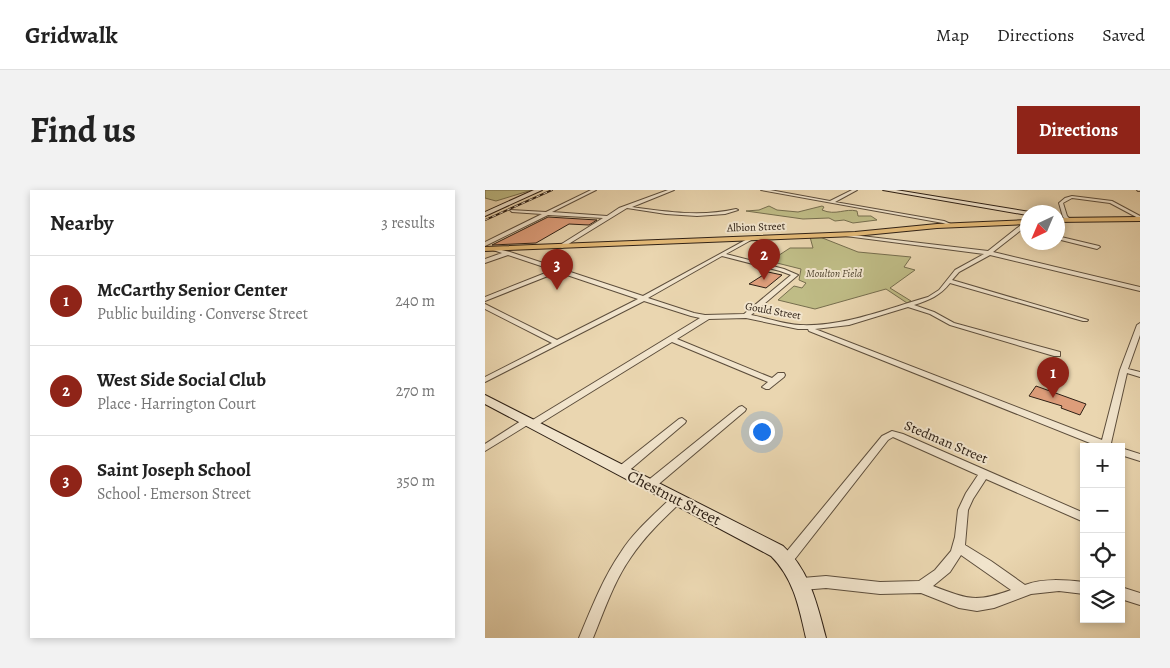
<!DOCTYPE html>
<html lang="en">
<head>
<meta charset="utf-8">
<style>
	body { margin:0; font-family:Alegreya,serif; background:#f2f2f2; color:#222 }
	.controls { position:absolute; right:15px; bottom:15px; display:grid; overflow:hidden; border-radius:0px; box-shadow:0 2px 8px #0003 }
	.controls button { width:45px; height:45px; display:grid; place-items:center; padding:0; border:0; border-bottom:1px solid #e0e0e0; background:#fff; color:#222; font:25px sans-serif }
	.compass { position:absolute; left:535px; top:15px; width:45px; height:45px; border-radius:50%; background:#fff; box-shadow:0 2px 8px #0003; rotate:224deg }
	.you { position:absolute; left:276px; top:241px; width:18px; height:18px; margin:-12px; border:4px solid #fff; border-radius:50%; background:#1a73e8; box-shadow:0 0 0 8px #1a73e833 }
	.badge { display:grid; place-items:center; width:32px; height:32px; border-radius:50%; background:#8f2418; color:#fff; font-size:16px; font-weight:700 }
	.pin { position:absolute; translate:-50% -41px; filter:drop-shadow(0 1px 2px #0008) }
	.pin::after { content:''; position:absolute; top:26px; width:18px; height:15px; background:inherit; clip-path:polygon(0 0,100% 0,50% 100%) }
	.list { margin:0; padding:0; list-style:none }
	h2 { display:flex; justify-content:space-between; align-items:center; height:65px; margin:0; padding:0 20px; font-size:21px }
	h2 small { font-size:16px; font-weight:400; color:#767676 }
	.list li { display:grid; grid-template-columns:32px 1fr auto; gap:15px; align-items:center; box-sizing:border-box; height:90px; padding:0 20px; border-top:1px solid #e0e0e0 }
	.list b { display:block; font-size:19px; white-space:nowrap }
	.list p { margin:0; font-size:16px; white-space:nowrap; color:#767676 }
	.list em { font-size:16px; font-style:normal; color:#767676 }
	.icon { flex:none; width:28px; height:28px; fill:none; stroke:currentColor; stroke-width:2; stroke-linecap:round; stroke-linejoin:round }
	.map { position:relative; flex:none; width:655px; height:448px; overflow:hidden; border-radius:0px }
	header { display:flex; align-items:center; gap:30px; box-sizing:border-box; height:70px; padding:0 25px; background:#fff; border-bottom:1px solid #e0e0e0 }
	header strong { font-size:24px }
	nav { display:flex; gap:28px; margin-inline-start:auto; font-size:18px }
	.intro { display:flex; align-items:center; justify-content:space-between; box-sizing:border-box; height:120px; padding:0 30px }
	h1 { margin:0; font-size:35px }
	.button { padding:12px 22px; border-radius:0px; background:#8f2418; color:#fff; font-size:18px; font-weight:700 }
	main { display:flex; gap:30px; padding:0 30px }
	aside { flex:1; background:#fff; border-radius:0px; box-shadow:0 2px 8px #0003 }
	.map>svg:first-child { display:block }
	.green { fill:#bfbc86; stroke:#766e4e }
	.building { fill:#dd9d7a; stroke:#2e2015 }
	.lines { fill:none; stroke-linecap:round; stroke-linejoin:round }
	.street-casing { stroke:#5d4e3c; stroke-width:2 }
	.secondary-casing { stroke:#2e2015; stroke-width:2 }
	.primary-casing { stroke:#2e2015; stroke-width:2 }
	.street { fill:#f1e4cc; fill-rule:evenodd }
	.secondary { fill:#f1e4cc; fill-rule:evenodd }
	.primary { fill:#e5bb78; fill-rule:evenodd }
	.rail-casing { stroke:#2e2015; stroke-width:2 }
	.rail { stroke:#f1e4cc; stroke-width:1; stroke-dasharray:4; stroke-linecap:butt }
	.labels { text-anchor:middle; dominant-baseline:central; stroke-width:4; stroke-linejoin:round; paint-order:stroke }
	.far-street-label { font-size:11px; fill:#2e2015; stroke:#f1e4cc }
	.far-park-label { font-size:11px; font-style:italic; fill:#524731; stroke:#f1e4cc }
	.street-label { font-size:14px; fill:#2e2015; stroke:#f1e4cc }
	.near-street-label { font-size:16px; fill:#2e2015; stroke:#f1e4cc }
</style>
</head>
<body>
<header>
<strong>Gridwalk</strong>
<nav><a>Map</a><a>Directions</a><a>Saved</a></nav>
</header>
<div class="intro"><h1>Find us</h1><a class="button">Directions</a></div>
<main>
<aside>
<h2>Nearby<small>3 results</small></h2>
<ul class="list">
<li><span class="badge">1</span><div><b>McCarthy Senior Center</b><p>Public building · Converse Street</p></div><em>240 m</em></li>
<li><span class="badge">2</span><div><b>West Side Social Club</b><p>Place · Harrington Court</p></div><em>270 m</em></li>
<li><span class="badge">3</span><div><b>Saint Joseph School</b><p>School · Emerson Street</p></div><em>350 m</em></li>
</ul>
</aside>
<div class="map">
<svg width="655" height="448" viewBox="0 0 655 448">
	<rect width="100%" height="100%" fill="#ead6b0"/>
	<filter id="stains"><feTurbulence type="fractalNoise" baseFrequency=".004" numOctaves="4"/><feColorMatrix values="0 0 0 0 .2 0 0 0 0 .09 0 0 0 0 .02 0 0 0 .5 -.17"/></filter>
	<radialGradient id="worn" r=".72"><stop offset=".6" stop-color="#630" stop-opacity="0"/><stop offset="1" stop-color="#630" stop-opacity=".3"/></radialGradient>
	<!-- green -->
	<path class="green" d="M0,0H47L11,11L0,8Z
		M284,16L292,20L313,22L337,16L339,17L337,20C351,26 360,18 372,21L373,26H386L392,30L368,33L359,30L350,31L344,28L318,29L261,21L274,20Z
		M325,47H335L373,62L426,67L419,77L430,80L405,98L426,111L422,113L401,99L330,119L293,110L309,96L317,98L321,93L314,90L316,79L292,73L289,75L282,73L305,58H328Z"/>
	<!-- building -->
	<path class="building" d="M63,27L112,30L104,35L84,34L51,53L7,55Z
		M283,82L297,85L281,98L264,94Z
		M551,196L601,214L595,225L576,218L577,216L544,206Z"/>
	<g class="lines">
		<defs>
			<path id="street" d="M106,0H111L67,22L122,26L134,18L183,0H189L147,17C181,22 217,27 251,19L253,20L240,24L212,26L181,24L142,18L77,58L74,56L75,55L118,28L63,25L0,56V52L57,24L27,22L25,20L61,22Z
				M276,0H285L345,11L367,0H372L350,12L459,31L468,35L466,36L458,33Z
				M652,0H655V1H653Z
				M587,6L627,11L655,26V29L625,13L587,8L578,13L582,26L585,29L581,30L578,27L574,13L580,8Z
				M542,34V36L540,37L508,62L655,97V101L505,65L474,82L467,90L603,130L602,131H598L465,93C455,106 444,110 429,115L449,122L469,133L575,162V166H569L465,135L445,124L423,117L364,135L330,139L617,250L635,180L652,135L655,133V145L643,179L655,182V187L642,183L626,253L631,257H615L324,141L323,139H313L261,128L224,129L192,149L287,188L293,183H299L300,185L299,187L284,199H281L277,197L283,192L187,152L51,236L48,237L44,234L0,261V254L39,229L42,228L46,231L215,128L206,126L159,111L0,192V187L67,153L0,119V114L72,150L153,109L73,82L0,111V107L68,80L23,65L0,73V69L17,63L8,60V58L25,62L158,106L266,47L268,48V49L241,64L299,79L313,85L266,125C282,128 299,134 315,135C359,137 401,119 443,107L454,100L470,80L499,64L353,45L351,44V43L503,61L536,35ZM237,66L295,81L306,85L259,124L220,125L209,123L163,108Z
				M572,46L614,56L615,57L612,59L572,49Z
				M257,216L261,219L260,221L169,298L165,299L161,298L160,295L161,292L254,217Z
				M197,228L201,231L200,233L140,284H132L131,281L132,278L194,229Z
				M407,241L418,244L599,323V332L501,289L488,309L483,320L480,355L506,371L540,395C559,388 579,390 599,392V404L574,401L546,404L509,418L492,421L474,418L436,403L395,404L341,398L317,400L313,398L311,394L313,390L317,388L341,386L395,392L434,391L450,380L466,361L470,347L473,320L481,303L493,285L408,247L403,250L306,374L302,375L298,374L296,370L298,366L397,246ZM476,365L526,400C491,413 482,409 448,396L465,382Z
				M636,258L655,264V271L636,265Z
				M192,305L196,306L197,309L196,312C178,329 160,346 146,367C129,391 119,421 108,448H94C106,419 118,388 136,362C150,340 170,324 188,306Z
				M636,397L655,403V415L636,409Z"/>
			<path id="secondary" d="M49,0H57L0,26V22Z
				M398,0H411L545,22L542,25Z
				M0,205L298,356C325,381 332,414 341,448H321C314,417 309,389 286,366L0,214Z"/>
			<path id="primary" d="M655,27V31L572,32V28Z
				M542,30V34L452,38L370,46L0,61V57L370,42L452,34Z"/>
		</defs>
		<!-- street casing -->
		<use href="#street" class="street-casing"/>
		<!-- secondary casing -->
		<use href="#secondary" class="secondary-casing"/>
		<!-- primary casing -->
		<use href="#primary" class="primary-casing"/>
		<!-- street -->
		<use href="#street" class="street"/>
		<!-- secondary -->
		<use href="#secondary" class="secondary"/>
		<!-- primary -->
		<use href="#primary" class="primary"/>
		<defs>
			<path id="rail" d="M0,30L67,0"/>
		</defs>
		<!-- rail casing -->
		<use href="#rail" class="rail-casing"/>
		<!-- rail -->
		<use href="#rail" class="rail"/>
	</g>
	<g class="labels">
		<!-- far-street labels -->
		<g class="far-street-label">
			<text transform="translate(271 37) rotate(-2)">Albion Street</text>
			<text transform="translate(288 121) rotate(10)">Gould Street</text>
		</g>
		<!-- far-park labels -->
		<g class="far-park-label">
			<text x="349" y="83">Moulton Field</text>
		</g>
		<!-- street labels -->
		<g class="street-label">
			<text transform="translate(461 252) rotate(23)">Stedman Street</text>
		</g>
		<!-- near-street labels -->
		<g class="near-street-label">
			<text transform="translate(189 308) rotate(27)">Chestnut Street</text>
		</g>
	</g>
	<rect width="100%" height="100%" filter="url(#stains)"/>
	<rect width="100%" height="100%" fill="url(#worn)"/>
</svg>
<div class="controls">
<button>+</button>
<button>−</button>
<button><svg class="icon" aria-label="locate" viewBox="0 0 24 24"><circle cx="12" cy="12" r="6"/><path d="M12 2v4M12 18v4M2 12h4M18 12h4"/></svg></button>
<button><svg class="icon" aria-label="layers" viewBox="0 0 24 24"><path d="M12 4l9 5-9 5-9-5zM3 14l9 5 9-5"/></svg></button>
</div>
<svg class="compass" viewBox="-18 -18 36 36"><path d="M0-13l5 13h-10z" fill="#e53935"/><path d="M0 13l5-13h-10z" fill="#767676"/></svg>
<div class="you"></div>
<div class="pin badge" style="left:568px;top:208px">1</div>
<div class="pin badge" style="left:279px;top:90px">2</div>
<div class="pin badge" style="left:72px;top:100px">3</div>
</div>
</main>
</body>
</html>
